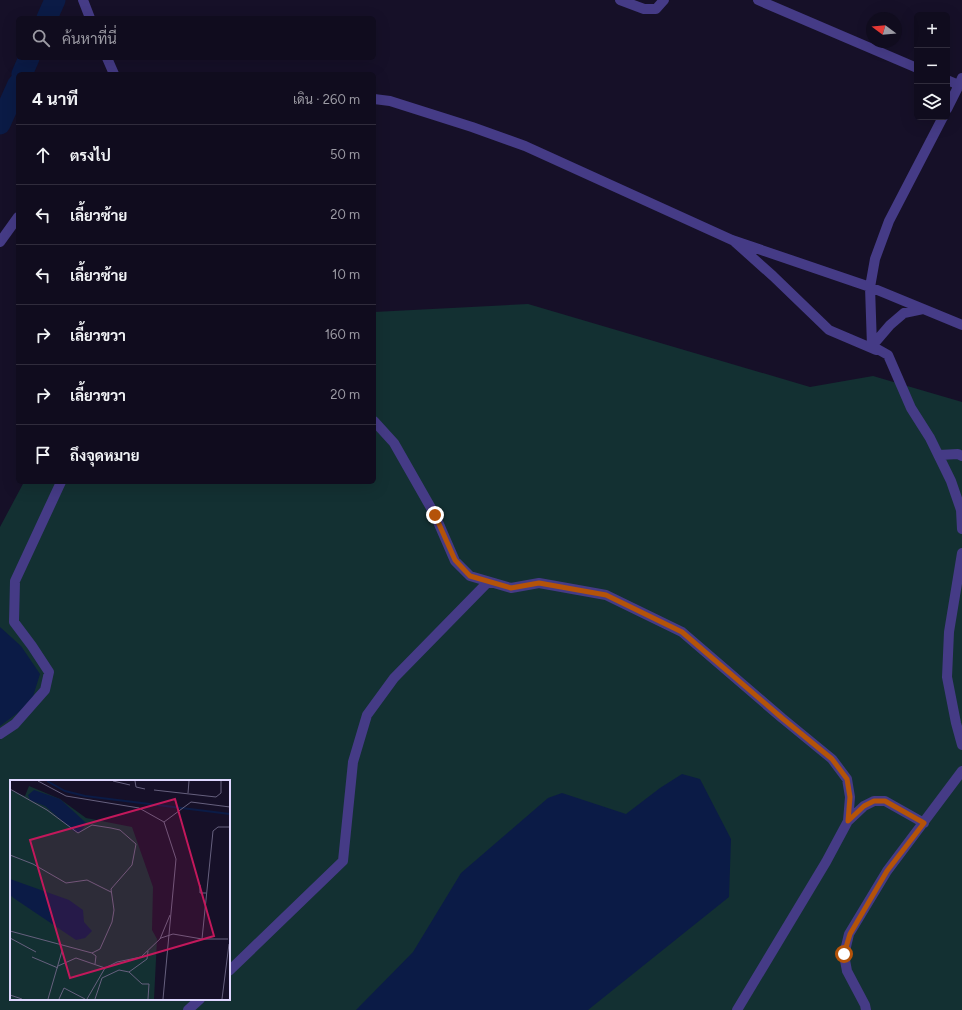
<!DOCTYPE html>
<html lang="th">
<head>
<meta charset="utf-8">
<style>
	body { margin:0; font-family:Figtree,Sarabun,sans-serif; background:#191527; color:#f1f3f6 }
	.controls { position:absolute; right:12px; top:12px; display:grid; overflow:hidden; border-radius:6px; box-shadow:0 4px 16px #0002 }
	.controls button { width:36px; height:36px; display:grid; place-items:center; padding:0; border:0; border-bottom:1px solid #302c3c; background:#100c1e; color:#f1f3f6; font:20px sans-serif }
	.compass { position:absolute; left:866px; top:12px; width:36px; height:36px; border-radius:50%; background:#100c1e; box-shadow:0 4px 16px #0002; rotate:286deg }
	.stop { position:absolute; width:12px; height:12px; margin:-9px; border:3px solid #b45309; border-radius:50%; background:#fff }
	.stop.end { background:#b45309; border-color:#fff; box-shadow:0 1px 4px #0008 }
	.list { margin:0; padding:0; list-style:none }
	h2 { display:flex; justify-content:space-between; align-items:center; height:52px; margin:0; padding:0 16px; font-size:17px }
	h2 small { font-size:13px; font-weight:400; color:#9c9ba4 }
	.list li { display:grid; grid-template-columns:26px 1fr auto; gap:12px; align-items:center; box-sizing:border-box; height:60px; padding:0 16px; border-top:1px solid #302c3c }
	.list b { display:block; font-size:15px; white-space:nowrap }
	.list em { font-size:13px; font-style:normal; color:#9c9ba4 }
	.icon { flex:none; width:22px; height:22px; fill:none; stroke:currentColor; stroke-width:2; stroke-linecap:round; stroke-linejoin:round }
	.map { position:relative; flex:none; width:962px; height:1010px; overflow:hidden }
	.search { position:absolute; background:#100c1e; box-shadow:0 4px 16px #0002; left:16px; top:16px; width:360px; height:44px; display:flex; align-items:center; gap:10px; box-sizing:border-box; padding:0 14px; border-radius:6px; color:#9c9ba4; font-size:15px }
	.panel { position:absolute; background:#100c1e; box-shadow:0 4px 16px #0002; left:16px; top:72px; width:360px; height:412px; border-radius:6px }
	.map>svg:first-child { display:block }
	.green { fill:#133032; fill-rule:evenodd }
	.water { fill:#0b1b46 }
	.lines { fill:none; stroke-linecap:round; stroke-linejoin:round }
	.canal { stroke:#0b1b46; stroke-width:21 }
	.minor { stroke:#453b86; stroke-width:10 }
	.route { stroke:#b45309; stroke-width:5 }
	.inset-river { fill:none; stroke:#0b1b46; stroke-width:2 }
	.inset-road { fill:none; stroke:#66607e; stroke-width:1 }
	.view { fill:#c2185b; fill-opacity:0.15; stroke:#c2185b; stroke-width:2 }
	.inset-edge { fill:none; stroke:#dfd7ff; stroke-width:2 }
</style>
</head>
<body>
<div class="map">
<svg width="962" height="1010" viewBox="0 0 962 1010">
	<rect width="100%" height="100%" fill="#161028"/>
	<!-- green -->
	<path class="green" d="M528,304L810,387L873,376L962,402V1010H0V527L24,482H374V312ZM11,781H229V999H11Z"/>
	<!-- water -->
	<path class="water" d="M0,627L21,646L40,674L31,703L0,726Z
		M682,774L700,779L731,839L729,897L588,1010H356L413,952L461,873L548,798L562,793L626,814L660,788Z"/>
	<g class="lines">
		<!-- canal -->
		<path class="canal" d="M47,18L55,0
			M22,74L29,58
			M0,124L18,84"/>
		<!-- minor -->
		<path class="minor" d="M83,0L90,18
			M620,0L644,9H656L664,0
			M758,0L917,68
			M107,58L114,74
			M947,80L959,85
			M374,99L390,101L472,127L525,146L732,240L870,287L962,325
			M947,109L959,85L962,78
			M943,117L889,221L875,259L870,287L872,346L888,355L911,408L930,438L951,481L961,510L962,529
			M0,242L18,217
			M735,242L773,276L829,330L876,350
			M872,346L890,325L904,313L923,309
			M374,421L394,443L435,515L455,561L470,576L511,588L539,583L606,595L682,632L782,718L832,759L847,779L850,797L848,821
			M939,455L958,454L962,456
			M962,553L949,632L947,677L956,723L962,745
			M0,734L15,724L45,690L49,672L32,646L14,622L15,581L61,482
			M229,971L343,861L353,762L367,715L394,678L488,582
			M188,1010L200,999
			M737,1010L826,862L848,821L864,806L874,801H885L924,823
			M866,1010L865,1005L847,971L844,955L849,934L887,871L962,771"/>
	</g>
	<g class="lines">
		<!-- route -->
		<path class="route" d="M435,515L455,560L470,576L511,588L539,583L606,595L682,632L782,718L832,759L847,779L850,797L848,821L864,806L874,801H885L924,823L887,871L850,934L844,954"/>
	</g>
	<!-- overview -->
	<g transform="translate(10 780)">
		<rect width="220" height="220" fill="#161028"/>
		<path d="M19,6L50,19L76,38L122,47L143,107L142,150L147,159L144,219H0V10L15,16Z" fill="#133032"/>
		<path d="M24,10L50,19L74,41L76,43L73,48L70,52H65L35,26L20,20L18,15ZM0,99L59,120L73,130L74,142L82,151L75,158L66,160L5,119L0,115Z" fill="#0b1b46"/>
		<path class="inset-river" d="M37,1L55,11L75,16L220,34"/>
		<path class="inset-road" d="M28,1L56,16L129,28L154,42M103,1L120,5M125,1L126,7L135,9M0,9L37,30L68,53L82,45L101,48L110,50L126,64L122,85L101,109L104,130L102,142L90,169L82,173M144,10L206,17L211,13V1M178,13L179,1M0,75L23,84L56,103L77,100L101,112M190,105V113H196M0,151L82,173L86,176L85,184M0,158L26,172M150,159L160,135M192,159L203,51L208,47H220M22,177L48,188M48,186L66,178L95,188M119,192L137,179L138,171M0,215L12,219M38,219L52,171M49,219L54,208L75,219M77,219L95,188L107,182L131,177L151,158L163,154L192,159H218M85,219L92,198L109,190L119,192L132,204H139L138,219M153,219L166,79L154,42L181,22L220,27M212,219L219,164"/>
		<path class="view" d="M165,19L204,156L60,198L20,60Z"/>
		<rect width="220" height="220" class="inset-edge"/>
	</g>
</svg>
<div class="controls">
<button>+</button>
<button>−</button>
<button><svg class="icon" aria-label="layers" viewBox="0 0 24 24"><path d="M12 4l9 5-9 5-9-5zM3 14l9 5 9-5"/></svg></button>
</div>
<svg class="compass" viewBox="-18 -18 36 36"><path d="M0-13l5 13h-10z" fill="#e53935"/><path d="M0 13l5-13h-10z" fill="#9c9ba4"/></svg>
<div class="stop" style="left:844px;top:954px"></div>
<div class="stop end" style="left:435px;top:515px"></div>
<div class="search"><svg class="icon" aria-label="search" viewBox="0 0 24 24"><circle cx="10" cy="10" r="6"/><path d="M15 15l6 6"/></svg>ค้นหาที่นี่</div>
<section class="panel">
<h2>4 นาที<small>เดิน · 260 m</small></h2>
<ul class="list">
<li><svg class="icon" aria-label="ahead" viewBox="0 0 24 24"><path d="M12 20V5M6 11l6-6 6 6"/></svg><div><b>ตรงไป</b></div><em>50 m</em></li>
<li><svg class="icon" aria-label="left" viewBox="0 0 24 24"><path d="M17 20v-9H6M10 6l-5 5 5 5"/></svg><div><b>เลี้ยวซ้าย</b></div><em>20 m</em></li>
<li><svg class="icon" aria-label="left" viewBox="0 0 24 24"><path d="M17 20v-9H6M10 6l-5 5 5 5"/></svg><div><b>เลี้ยวซ้าย</b></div><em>10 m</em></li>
<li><svg class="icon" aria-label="right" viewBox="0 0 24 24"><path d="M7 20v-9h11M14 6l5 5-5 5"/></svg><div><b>เลี้ยวขวา</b></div><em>160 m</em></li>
<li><svg class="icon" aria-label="right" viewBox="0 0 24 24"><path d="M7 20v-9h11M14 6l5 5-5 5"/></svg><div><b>เลี้ยวขวา</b></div><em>20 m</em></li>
<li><svg class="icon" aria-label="arrive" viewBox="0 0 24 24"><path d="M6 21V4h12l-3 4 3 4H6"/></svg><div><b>ถึงจุดหมาย</b></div></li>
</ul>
</section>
</div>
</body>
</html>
